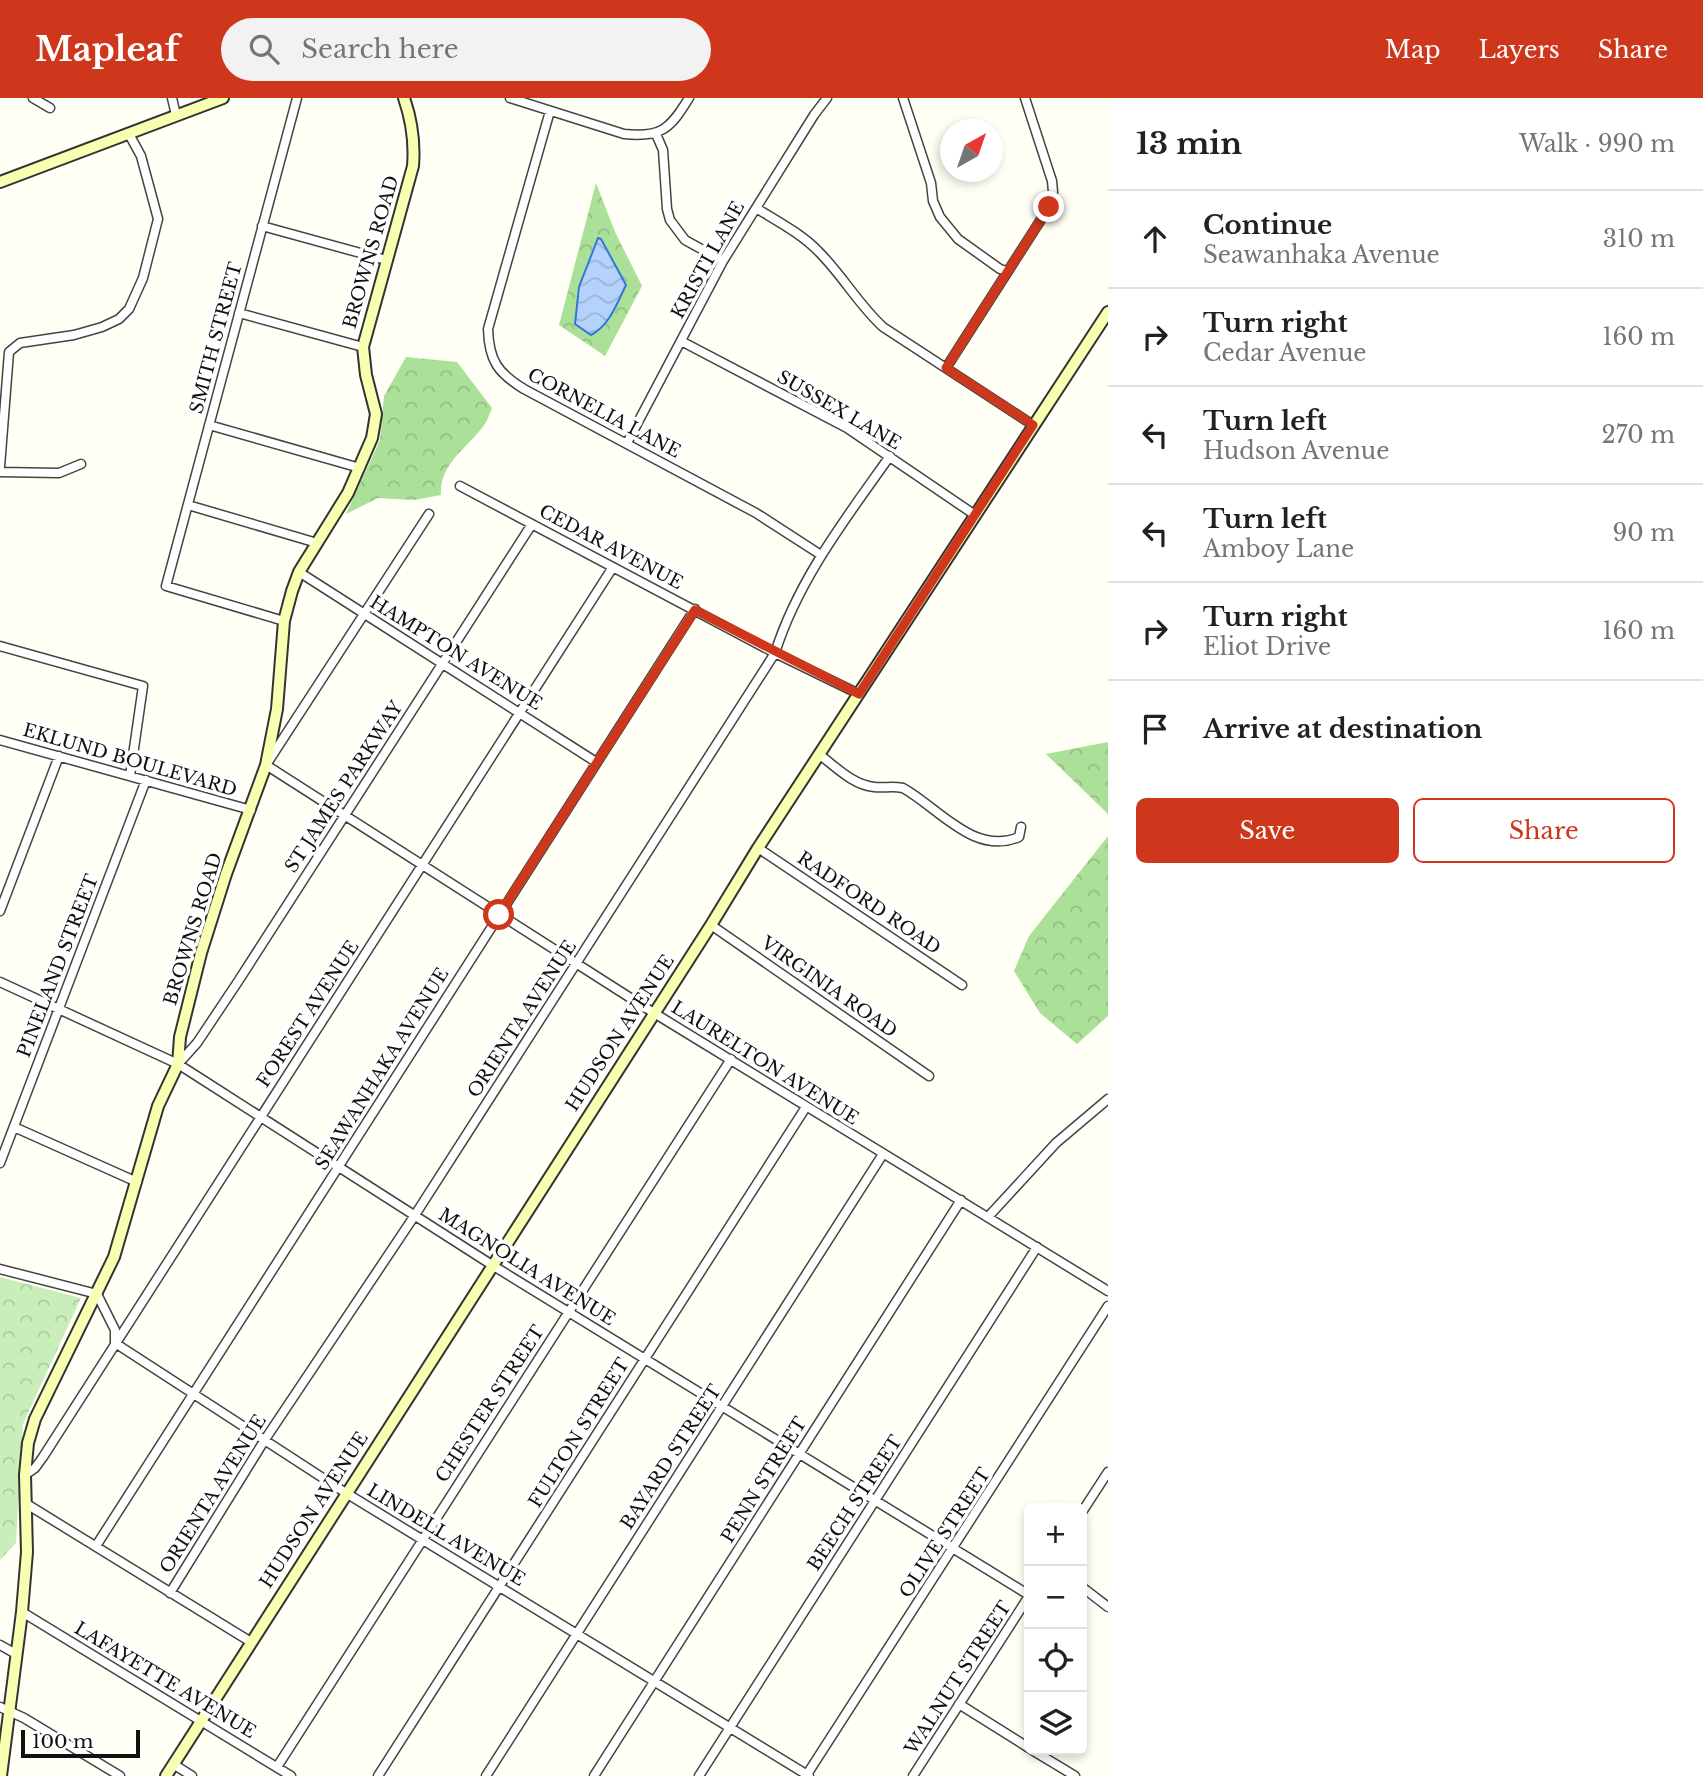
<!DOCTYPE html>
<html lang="en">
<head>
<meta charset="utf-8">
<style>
	body { margin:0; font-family:"Libre Baskerville",serif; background:#f2f2f2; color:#202124 }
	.controls { position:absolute; right:21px; bottom:21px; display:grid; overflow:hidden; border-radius:10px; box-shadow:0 4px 10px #0003 }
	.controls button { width:63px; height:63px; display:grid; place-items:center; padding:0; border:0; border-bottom:2px solid #e0e0e0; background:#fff; color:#202124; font:35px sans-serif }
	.compass { position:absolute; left:940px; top:21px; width:63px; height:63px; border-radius:50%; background:#fff; box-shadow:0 4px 10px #0003; rotate:40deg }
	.scale { position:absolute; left:21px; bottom:18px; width:119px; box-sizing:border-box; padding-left:7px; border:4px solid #111; border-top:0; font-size:19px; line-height:24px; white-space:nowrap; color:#111; -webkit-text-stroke:5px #fff; paint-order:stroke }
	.stop { position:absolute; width:21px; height:21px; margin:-16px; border:5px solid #ce371b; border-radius:50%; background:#fff }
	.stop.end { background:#ce371b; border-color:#fff; box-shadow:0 2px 7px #0008 }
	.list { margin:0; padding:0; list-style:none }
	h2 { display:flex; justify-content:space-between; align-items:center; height:91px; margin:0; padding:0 28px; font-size:30px }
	h2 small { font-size:23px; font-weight:400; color:#757577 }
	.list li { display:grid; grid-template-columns:46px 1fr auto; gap:21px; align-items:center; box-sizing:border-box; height:98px; padding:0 28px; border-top:2px solid #e0e0e0 }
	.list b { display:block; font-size:26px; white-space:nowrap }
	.list p { margin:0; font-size:23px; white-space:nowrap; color:#757577 }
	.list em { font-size:23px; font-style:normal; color:#757577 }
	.actions { display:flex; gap:14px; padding:21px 28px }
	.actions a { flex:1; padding:16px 0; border:2px solid #ce371b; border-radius:10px; text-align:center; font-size:24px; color:#ce371b }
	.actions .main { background:#ce371b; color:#fff }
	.icon { flex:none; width:38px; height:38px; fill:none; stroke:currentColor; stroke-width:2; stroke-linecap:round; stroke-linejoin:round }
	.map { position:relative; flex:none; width:1108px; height:1678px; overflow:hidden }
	header { display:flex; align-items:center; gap:42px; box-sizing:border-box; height:98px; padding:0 35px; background:#ce371b; color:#fff }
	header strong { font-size:33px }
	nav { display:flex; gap:38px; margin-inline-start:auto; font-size:24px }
	.search { width:490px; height:63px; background:#f2f2f2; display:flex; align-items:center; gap:18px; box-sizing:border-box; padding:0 24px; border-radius:38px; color:#757577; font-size:26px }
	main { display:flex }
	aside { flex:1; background:#fff }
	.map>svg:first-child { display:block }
	.forest { fill:url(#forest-crowns); fill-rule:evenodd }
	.park { fill:url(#park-crowns) }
	.water { fill:url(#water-waves); stroke:#3576d9; stroke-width:2 }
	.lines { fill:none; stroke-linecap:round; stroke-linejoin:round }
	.street-casing { stroke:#444; stroke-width:11 }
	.secondary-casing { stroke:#333; stroke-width:14 }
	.street { stroke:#fff; stroke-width:8 }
	.secondary { stroke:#f8ffb0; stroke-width:10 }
	.route { stroke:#ce371b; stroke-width:9 }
	.labels { text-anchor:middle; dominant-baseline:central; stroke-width:7; stroke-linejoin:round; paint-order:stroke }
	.street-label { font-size:18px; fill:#111; stroke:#fff }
</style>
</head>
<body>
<header>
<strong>Mapleaf</strong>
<div class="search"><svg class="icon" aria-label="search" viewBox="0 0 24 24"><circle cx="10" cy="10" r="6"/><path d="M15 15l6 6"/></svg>Search here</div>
<nav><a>Map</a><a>Layers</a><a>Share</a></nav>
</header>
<main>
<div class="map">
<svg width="1108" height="1678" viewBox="0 0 1108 1678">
	<defs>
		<pattern id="forest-crowns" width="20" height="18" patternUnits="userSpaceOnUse" patternTransform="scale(1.75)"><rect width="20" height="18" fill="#aae097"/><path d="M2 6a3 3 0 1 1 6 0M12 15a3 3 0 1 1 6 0" fill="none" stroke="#91bf81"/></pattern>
		<pattern id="park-crowns" width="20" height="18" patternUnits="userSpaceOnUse" patternTransform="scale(1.75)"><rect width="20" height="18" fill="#caeeba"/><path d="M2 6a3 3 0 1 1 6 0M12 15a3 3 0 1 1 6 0" fill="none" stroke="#accb9f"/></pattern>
		<pattern id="water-waves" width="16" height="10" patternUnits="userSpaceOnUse" patternTransform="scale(1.75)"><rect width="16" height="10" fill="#b4d2fb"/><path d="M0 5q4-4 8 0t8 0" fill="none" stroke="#9ab3d6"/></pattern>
	</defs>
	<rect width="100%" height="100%" fill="#fffff5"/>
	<!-- forest -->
	<path class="forest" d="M596,85L615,134L642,188L605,258L559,227ZM598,140L601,141L626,187L579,189Z
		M406,259L457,264L492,310C490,315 488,321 485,326C469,349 439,365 441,397L414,402L378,400L346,416L380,342L384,298Z
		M1108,644V716L1046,656Z
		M1108,738V918L1077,946L1040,915L1014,873L1029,838Z"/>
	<!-- park -->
	<path class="park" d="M0,1179L81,1200L23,1326L16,1445L0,1462Z"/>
	<!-- water -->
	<path class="water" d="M598,140L601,141L626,187C617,205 610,227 591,237L575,226L579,189Z"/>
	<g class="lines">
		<defs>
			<path id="street" d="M33,0L50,10
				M172,0L176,17
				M510,0L624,36C661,40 670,31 689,0
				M903,0L931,85L933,103L940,119L958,141L1000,171L1007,173
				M550,13L488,231C489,263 498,275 524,291L756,415L821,457
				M656,36L663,52L667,111L670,122L685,142L723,163
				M756,110C777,123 802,136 819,154C843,178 858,206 883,229L1033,327
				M262,128L386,162
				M239,215L363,249
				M681,243L847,330L975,417
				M946,270L1049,109L1053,94L1052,83L1025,0
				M209,327L360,370
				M627,345L723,163L814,17L827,0
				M0,369L9,254L20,245L74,237L102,229L119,221L129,211L143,180L158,121L141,58L129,36
				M0,374L59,375L81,366
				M460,388L775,555L859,596
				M188,407L317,445
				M429,416L266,667L654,915L1108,1193
				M299,474L596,664
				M284,523L166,488L297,0
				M0,548L143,588L130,678
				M0,642L251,712
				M820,657C836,669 853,687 874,689C884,690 893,688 903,690C939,710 974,758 1019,739L1021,729
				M758,750L962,887
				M0,813L59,658
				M711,827L929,978
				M0,884L178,966L492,1167L1029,1497
				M178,966L197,945L239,882L532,426
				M14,1029L137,1084
				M0,1065L146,682
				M988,1119L1056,1045L1108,1001
				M0,1171L97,1196L115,1232V1245L346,1395L809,1678
				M25,1377L35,1370L43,1359L613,469
				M25,1405L251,1544
				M1082,1414L1108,1374
				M96,1448L695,511
				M1082,1489L1108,1509
				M170,1495L264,1343L415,1117L775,555C798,482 846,420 890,358
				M22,1514L291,1678
				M0,1547L16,1556
				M959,1606L1029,1650
				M0,1609L24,1620L120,1678
				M1032,1652L1075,1678
				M173,1666L192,1678
				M277,1669L731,961
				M378,1678L806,1009
				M486,1678L883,1056
				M594,1678L961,1102
				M699,1678L1037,1149
				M806,1678L1108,1208
				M913,1678L1029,1498"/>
			<path id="secondary" d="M0,84L223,0
				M1,1678L22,1514L27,1454L25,1377L28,1345L35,1321L114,1159L158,1008L178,966L180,939L201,855L226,776L266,667L277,611L284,523L292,493L299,474L348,395L372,340L376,316L366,277L363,249L413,68C415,43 412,23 404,0
				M166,1678L711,827L758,750L1108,214"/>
		</defs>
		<!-- street casing -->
		<use href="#street" class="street-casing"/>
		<!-- secondary casing -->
		<use href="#secondary" class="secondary-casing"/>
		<!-- street -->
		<use href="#street" class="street"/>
		<!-- secondary -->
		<use href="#secondary" class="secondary"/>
	</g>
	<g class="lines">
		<!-- route -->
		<path class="route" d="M499,817L695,512L859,596L1033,327L946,270L1049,109"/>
	</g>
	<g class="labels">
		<!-- street labels -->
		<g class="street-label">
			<text transform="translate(371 154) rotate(-74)">BROWNS ROAD</text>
			<text transform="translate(708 162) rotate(-61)">KRISTI LANE</text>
			<text transform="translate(216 240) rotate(-75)">SMITH STREET</text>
			<text transform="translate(839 312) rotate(30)">SUSSEX LANE</text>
			<text transform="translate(604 315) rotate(28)">CORNELIA LANE</text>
			<text transform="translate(611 449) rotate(28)">CEDAR AVENUE</text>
			<text transform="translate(456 555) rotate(32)">HAMPTON AVENUE</text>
			<text transform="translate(130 662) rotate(16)">EKLUND BOULEVARD</text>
			<text transform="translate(344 689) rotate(-57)">ST JAMES PARKWAY</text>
			<text transform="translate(869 805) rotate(34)">RADFORD ROAD</text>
			<text transform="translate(193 831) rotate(-73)">BROWNS ROAD</text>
			<text transform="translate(58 868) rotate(-69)">PINELAND STREET</text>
			<text transform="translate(829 889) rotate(35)">VIRGINIA ROAD</text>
			<text transform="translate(308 916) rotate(-57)">FOREST AVENUE</text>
			<text transform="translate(522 921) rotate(-57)">ORIENTA AVENUE</text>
			<text transform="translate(620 935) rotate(-57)">HUDSON AVENUE</text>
			<text transform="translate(765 965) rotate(32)">LAURELTON AVENUE</text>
			<text transform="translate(382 971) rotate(-58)">SEAWANHAKA AVENUE</text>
			<text transform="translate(527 1169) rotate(32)">MAGNOLIA AVENUE</text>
			<text transform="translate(490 1306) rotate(-57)">CHESTER STREET</text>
			<text transform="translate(579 1335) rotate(-58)">FULTON STREET</text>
			<text transform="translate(671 1359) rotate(-57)">BAYARD STREET</text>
			<text transform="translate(764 1382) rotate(-58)">PENN STREET</text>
			<text transform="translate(213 1396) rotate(-58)">ORIENTA AVENUE</text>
			<text transform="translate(855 1405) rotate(-57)">BEECH STREET</text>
			<text transform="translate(314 1412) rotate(-57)">HUDSON AVENUE</text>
			<text transform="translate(945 1435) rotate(-57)">OLIVE STREET</text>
			<text transform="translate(446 1437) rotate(31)">LINDELL AVENUE</text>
			<text transform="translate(958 1580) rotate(-57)">WALNUT STREET</text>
			<text transform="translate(165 1582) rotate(31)">LAFAYETTE AVENUE</text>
		</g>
	</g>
</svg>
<div class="controls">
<button>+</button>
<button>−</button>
<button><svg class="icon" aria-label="locate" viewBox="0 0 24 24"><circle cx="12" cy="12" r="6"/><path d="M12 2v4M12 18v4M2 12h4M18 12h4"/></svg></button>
<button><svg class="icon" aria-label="layers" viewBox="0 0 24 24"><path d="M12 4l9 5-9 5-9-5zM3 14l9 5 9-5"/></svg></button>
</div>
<svg class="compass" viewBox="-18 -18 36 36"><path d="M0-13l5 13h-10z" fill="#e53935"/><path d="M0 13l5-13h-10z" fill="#757577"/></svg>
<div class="scale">100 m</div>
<div class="stop" style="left:499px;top:817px"></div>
<div class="stop end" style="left:1049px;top:109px"></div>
</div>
<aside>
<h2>13 min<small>Walk · 990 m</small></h2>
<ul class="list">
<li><svg class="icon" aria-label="ahead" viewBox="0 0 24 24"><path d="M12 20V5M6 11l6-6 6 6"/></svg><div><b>Continue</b><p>Seawanhaka Avenue</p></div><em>310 m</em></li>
<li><svg class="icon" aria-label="right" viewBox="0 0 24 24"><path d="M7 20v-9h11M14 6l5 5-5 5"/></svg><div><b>Turn right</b><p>Cedar Avenue</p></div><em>160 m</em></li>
<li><svg class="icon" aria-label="left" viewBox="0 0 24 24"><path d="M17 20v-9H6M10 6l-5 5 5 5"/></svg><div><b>Turn left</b><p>Hudson Avenue</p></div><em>270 m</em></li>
<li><svg class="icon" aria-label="left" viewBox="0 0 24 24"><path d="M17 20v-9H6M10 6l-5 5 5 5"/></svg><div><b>Turn left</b><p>Amboy Lane</p></div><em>90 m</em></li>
<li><svg class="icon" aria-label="right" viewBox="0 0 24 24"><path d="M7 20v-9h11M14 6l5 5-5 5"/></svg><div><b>Turn right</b><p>Eliot Drive</p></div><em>160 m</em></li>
<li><svg class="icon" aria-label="arrive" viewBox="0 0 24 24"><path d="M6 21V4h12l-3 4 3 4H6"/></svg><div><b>Arrive at destination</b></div></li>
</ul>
<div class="actions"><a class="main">Save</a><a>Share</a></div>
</aside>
</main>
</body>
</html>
